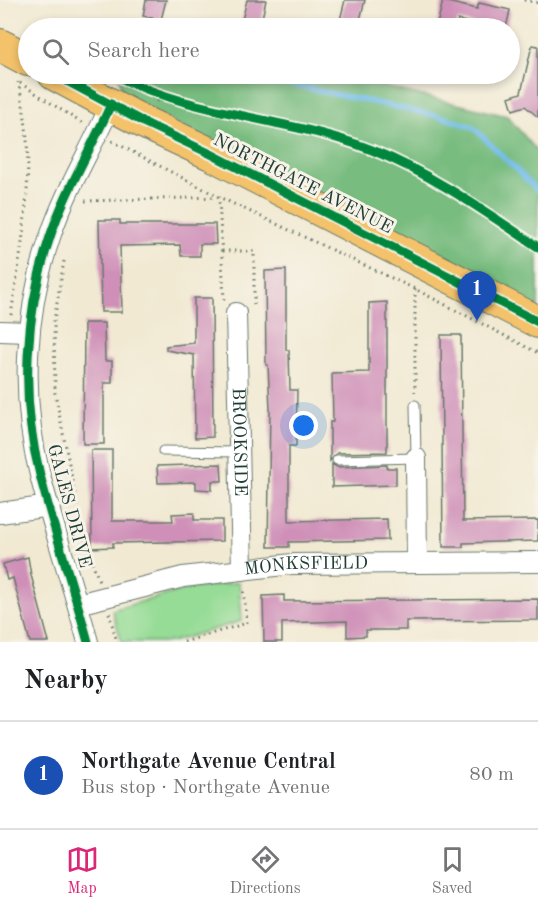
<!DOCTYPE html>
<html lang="en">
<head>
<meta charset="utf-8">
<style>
	body { margin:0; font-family:"Old Standard TT",serif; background:#f2f2f2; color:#202124 }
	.you { position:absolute; left:304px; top:426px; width:21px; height:21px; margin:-15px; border:4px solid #fff; border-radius:50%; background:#1a73e8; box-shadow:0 0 0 9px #1a73e833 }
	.badge { display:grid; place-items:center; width:39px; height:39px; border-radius:50%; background:#db2777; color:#fff; font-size:20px; font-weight:700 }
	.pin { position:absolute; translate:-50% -50px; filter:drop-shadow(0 2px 3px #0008) }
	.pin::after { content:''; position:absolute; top:32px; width:21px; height:18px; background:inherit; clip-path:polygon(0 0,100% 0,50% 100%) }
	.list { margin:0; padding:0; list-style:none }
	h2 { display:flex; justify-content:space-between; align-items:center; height:78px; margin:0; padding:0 24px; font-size:26px }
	h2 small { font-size:20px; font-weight:400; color:#757577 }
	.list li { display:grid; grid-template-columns:39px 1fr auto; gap:18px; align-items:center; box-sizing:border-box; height:108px; padding:0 24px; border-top:2px solid #e0e0e0 }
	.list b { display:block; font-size:22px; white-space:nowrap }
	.list p { margin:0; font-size:20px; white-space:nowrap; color:#757577 }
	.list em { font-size:20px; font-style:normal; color:#757577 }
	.icon { flex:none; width:33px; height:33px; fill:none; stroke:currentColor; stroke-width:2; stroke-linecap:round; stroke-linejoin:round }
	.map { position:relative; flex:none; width:538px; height:642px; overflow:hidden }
	.search { position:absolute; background:#fff; box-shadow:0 3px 9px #0003; left:18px; right:18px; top:18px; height:66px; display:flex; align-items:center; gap:15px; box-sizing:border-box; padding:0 21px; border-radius:33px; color:#757577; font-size:22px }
	.sheet { height:186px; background:#fff }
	nav { display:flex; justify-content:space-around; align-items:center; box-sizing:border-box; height:84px; border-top:2px solid #e0e0e0; background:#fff; font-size:16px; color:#757577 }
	nav a { display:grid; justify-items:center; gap:3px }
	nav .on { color:#db2777 }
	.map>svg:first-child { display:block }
	.green { fill:#96dc96; stroke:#5a8c65; stroke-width:1.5 }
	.forest { fill:#78bc7f; stroke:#4c7c5a; stroke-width:1.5 }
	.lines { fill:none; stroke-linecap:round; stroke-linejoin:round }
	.stream { stroke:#74beed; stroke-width:5 }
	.building { fill:#cf8fb8 }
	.service-casing { stroke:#68796b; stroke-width:11 }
	.minor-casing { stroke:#68796b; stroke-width:22 }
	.primary-casing { stroke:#68796b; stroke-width:34 }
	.path { stroke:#68796b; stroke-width:3; stroke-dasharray:1.5 4.5; stroke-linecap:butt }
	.service { stroke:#fff; stroke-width:9 }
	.minor { stroke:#fff; stroke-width:20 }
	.primary { stroke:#f3c26a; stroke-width:32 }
	.cycleway-casing { stroke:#f7f3e8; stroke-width:13 }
	.cycleway { stroke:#00873e; stroke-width:9 }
	.labels { text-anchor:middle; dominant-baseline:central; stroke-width:6; stroke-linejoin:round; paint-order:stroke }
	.street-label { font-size:18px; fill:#1f3d34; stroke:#f7f3e8 }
</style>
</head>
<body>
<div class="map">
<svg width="538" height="642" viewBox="0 0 538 642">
	<rect width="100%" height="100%" fill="#f7f3e8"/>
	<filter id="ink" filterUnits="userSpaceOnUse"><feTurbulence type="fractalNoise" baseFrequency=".0167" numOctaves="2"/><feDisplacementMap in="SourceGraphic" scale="12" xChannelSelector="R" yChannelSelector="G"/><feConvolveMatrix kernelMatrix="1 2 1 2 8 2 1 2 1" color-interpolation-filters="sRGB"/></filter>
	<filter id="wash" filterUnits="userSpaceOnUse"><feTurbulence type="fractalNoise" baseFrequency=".008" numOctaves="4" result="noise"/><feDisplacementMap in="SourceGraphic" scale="24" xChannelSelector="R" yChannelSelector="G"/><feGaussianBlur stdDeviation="1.35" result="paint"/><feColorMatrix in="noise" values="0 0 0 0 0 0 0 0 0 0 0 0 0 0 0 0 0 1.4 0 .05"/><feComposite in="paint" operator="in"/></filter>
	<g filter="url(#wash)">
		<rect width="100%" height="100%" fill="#f1e9d2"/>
		<!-- green -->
		<path class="green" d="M239,582L242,621L171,642H122L112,610L183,590Z"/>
		<!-- forest -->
		<path class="forest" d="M119,74H332L507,116L538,152V311L122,96Z"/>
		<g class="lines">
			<!-- stream -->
			<path class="stream" d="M242,74L442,117L473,127L538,191"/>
		</g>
		<g id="blocks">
			<!-- building -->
			<path class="building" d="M146,0H166L161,20L143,16Z
				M247,0H266L260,28H240Z
				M345,0H365L358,28H338Z
				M443,1L477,9L479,3L510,10L506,28H491L458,20L456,28H436Z
				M532,45L538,46V117L525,106L513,110L509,97L521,93Z
				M99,220H120V224H215L216,244H200V256H181L180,245L120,246L122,312H101Z
				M286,270V350H289L290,390H297L296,446H289V521L387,519L388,540L289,542V547H268L270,409L268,365H266L265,271Z
				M194,298H212L213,437L195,438L194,355L166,350V346L194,343Z
				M387,302V452L337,453L330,461V422H333L332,373L369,372V303Z
				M84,323H104L105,361H112V383H104V444H83Z
				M441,335H461L463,521L538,520V541L463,543V547H443Z
				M91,450H112V521H173L172,514L194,513V520H222V541L113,543V547L92,548Z
				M221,464L222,481H212V490L196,489V482L158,483L157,466Z
				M332,464L337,467L387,465V468H396V485L332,487Z
				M28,557L31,575L49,642H30L13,578L7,580L3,564Z
				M284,595V601L538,599V620L406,621V630H366V636L347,637V621L282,623V642H264L263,596Z"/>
		</g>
	</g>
	<g filter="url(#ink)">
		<use href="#blocks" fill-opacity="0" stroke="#68796b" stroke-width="1.5"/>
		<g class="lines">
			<defs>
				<path id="service" d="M163,451L241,452
					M337,460L416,458L415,405"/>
				<g id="minor">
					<path id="s1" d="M236,313L242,570"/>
					<path d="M0,331L28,332"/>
					<path d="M416,458L417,563"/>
					<path d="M0,513L50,506"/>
					<path id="s2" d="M78,604L183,577L292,564L538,562"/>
					<path d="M88,642C73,586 54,531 40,475C20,397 25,312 50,237C65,191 92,148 111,104"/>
				</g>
				<path id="primary" d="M0,45L28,60
					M54,74L145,123L211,154L538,322"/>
			</defs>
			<!-- service casing -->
			<use href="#service" class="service-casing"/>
			<!-- minor casing -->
			<use href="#minor" class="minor-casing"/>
			<!-- primary casing -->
			<use href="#primary" class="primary-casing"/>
			<!-- path -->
			<path class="path" d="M524,0L538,3
				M20,83L83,124
				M157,102L161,94
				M112,141L219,197L224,300
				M85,201L219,197L415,289L538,353
				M222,251H254V306
				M64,261L54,321L55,393L84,539L99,581
				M415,289V392
				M11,315C23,238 38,159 18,82
				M109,613L117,642
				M184,642L247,623L243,587"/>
			<!-- service -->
			<use href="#service" class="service"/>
			<!-- minor -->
			<use href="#minor" class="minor"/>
			<!-- primary -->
			<use href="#primary" class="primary"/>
			<defs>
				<path id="cycleway" d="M54,74L145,123L211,154L538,322
					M113,74C192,116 288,117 372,150C432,174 484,211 538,247
					M88,642C73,586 54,531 40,475C20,397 25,312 50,237C65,191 92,148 111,104"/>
			</defs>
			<!-- cycleway casing -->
			<use href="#cycleway" class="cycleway-casing"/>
			<!-- cycleway -->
			<use href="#cycleway" class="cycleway"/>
		</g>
	</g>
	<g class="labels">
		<!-- street labels -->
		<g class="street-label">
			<text transform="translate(303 184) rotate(27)">NORTHGATE AVENUE</text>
			<text stroke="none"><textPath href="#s1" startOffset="129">BROOKSIDE</textPath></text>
			<text transform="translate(69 506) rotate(75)">GALES DRIVE</text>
			<text stroke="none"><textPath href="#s2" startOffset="232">MONKSFIELD</textPath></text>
		</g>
	</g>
</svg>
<div class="you"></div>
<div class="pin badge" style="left:477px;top:321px;background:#1a4fb4">1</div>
<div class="search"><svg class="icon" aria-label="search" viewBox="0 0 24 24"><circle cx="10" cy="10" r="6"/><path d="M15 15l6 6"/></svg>Search here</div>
</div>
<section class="sheet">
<h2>Nearby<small></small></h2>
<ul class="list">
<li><span class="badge" style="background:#1a4fb4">1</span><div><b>Northgate Avenue Central</b><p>Bus stop · Northgate Avenue</p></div><em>80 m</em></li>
</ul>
</section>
<nav>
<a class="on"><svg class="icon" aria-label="map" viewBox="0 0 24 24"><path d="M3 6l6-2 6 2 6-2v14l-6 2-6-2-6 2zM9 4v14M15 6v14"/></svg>Map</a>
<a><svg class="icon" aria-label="directions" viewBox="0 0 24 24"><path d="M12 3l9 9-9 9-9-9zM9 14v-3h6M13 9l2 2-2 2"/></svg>Directions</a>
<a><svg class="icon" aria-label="saved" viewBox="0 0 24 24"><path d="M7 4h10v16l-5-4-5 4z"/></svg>Saved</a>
</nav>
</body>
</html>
